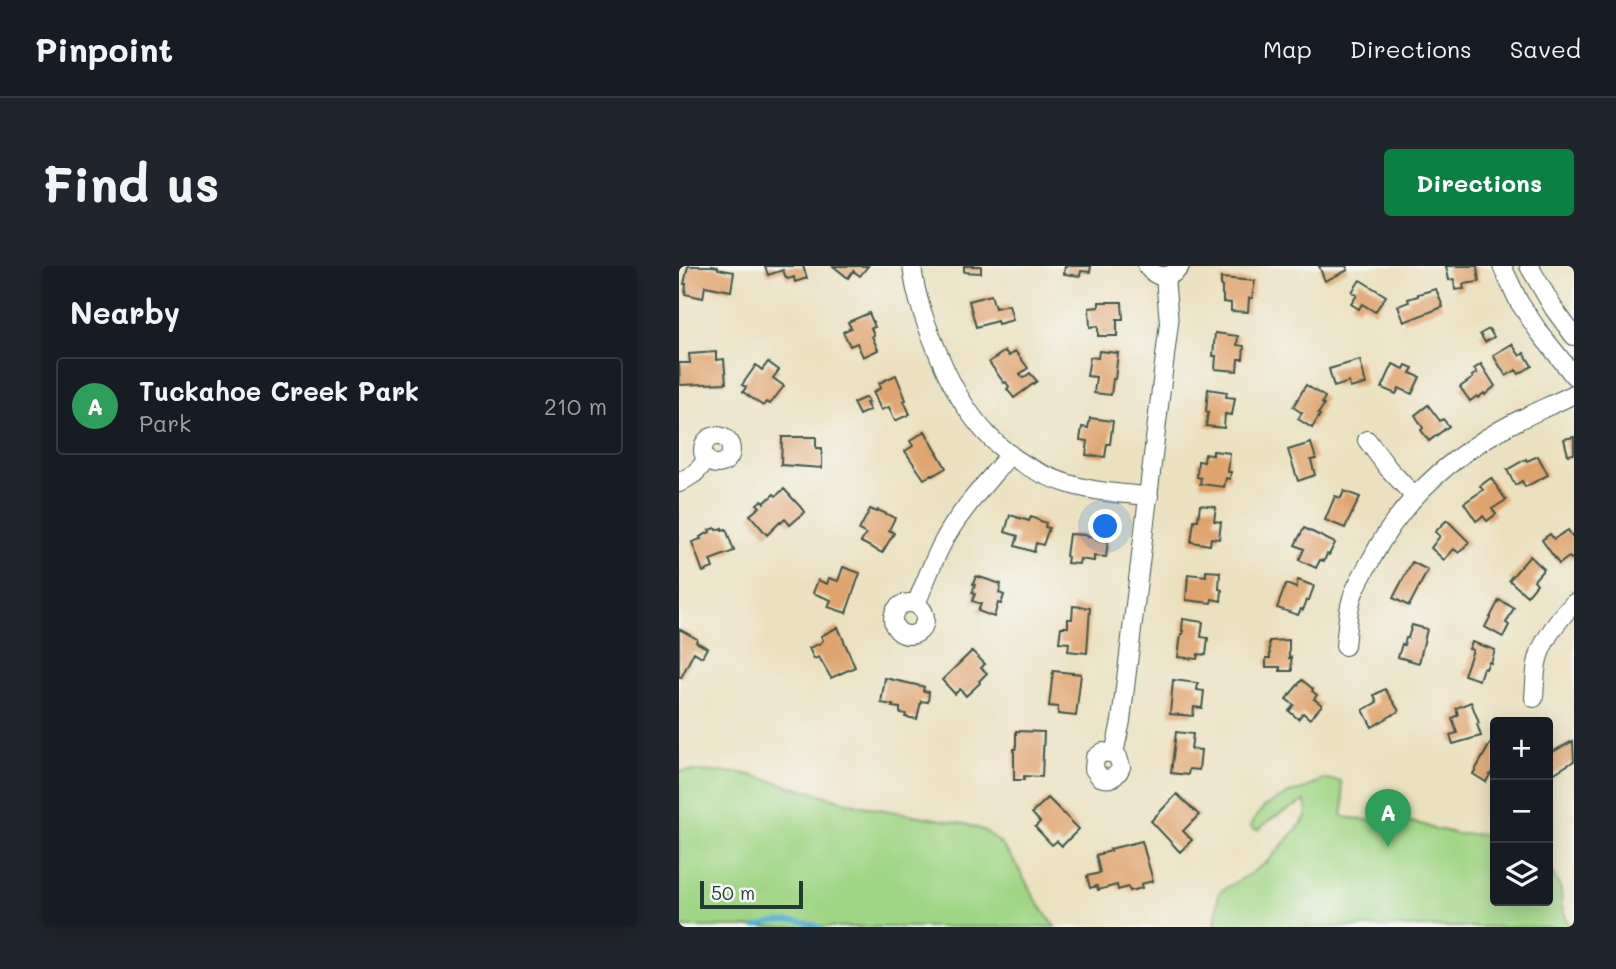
<!DOCTYPE html>
<html lang="en">
<head>
<meta charset="utf-8">
<style>
	body { margin:0; font-family:Mali,sans-serif; background:#20242c; color:#f1f3f6 }
	.controls { position:absolute; right:21px; bottom:21px; display:grid; overflow:hidden; border-radius:7px; box-shadow:0 4px 18px #0003 }
	.controls button { width:63px; height:63px; display:grid; place-items:center; padding:0; border:0; border-bottom:2px solid #363941; background:#171b24; color:#f1f3f6; font:35px sans-serif }
	.scale { position:absolute; left:21px; bottom:18px; width:103px; box-sizing:border-box; padding-left:7px; border:4px solid #1f3d34; border-top:0; font-size:19px; line-height:24px; white-space:nowrap; color:#1f3d34; -webkit-text-stroke:5px #f6f6f2; paint-order:stroke }
	.you { position:absolute; left:427px; top:261px; width:24px; height:24px; margin:-18px; border:5px solid #fff; border-radius:50%; background:#1a73e8; box-shadow:0 0 0 10px #1a73e833 }
	.badge { display:grid; place-items:center; width:46px; height:46px; border-radius:50%; background:#0b8043; color:#fff; font-size:23px; font-weight:700 }
	.pin { position:absolute; translate:-50% -58px; filter:drop-shadow(0 2px 4px #0008) }
	.pin::after { content:''; position:absolute; top:37px; width:24px; height:21px; background:inherit; clip-path:polygon(0 0,100% 0,50% 100%) }
	.list { margin:0; padding:0; list-style:none }
	h2 { display:flex; justify-content:space-between; align-items:center; height:91px; margin:0; padding:0 28px; font-size:30px }
	h2 small { font-size:23px; font-weight:400; color:#9ea1a6 }
	.list li { display:grid; grid-template-columns:46px 1fr auto; gap:21px; align-items:center; box-sizing:border-box; height:98px; margin:0 14px 14px; padding:0 14px; border:2px solid #363941; border-radius:7px }
	.list b { display:block; font-size:26px; white-space:nowrap }
	.list p { margin:0; font-size:23px; white-space:nowrap; color:#9ea1a6 }
	.list em { font-size:23px; font-style:normal; color:#9ea1a6 }
	.icon { flex:none; width:38px; height:38px; fill:none; stroke:currentColor; stroke-width:2; stroke-linecap:round; stroke-linejoin:round }
	.map { position:relative; flex:none; width:895px; height:661px; overflow:hidden; border-radius:7px }
	header { display:flex; align-items:center; gap:42px; box-sizing:border-box; height:98px; padding:0 35px; background:#171b24; border-bottom:2px solid #363941 }
	header strong { font-size:33px }
	nav { display:flex; gap:38px; margin-inline-start:auto; font-size:24px }
	.intro { display:flex; align-items:center; justify-content:space-between; box-sizing:border-box; height:168px; padding:0 42px }
	h1 { margin:0; font-size:49px }
	.button { padding:18px 32px; border-radius:7px; background:#0b8043; color:#fff; font-size:24px; font-weight:700 }
	main { display:flex; gap:42px; padding:0 42px }
	aside { flex:1; background:#171b24; border-radius:7px; box-shadow:0 4px 18px #0003 }
	.map>svg:first-child { display:block }
	.green { fill:#a0d585; stroke:#60895c; stroke-width:2 }
	.lines { fill:none; stroke-linecap:round; stroke-linejoin:round }
	.stream { stroke:#52add0; stroke-width:4.5 }
	.building { fill:#dfa36d }
	.minor-casing { stroke:#3e5649; stroke-width:20 }
	.minor { stroke:#fff; stroke-width:18 }
</style>
</head>
<body>
<header>
<strong>Pinpoint</strong>
<nav><a>Map</a><a>Directions</a><a>Saved</a></nav>
</header>
<div class="intro"><h1>Find us</h1><a class="button">Directions</a></div>
<main>
<aside>
<h2>Nearby<small></small></h2>
<ul class="list">
<li><span class="badge" style="background:#2e9e5b">A</span><div><b>Tuckahoe Creek Park</b><p>Park</p></div><em>210 m</em></li>
</ul>
</aside>
<div class="map">
<svg width="895" height="661" viewBox="0 0 895 661">
	<rect width="100%" height="100%" fill="#f6f6f2"/>
	<filter id="ink" filterUnits="userSpaceOnUse"><feTurbulence type="fractalNoise" baseFrequency=".0143" numOctaves="2"/><feDisplacementMap in="SourceGraphic" scale="14" xChannelSelector="R" yChannelSelector="G"/><feConvolveMatrix kernelMatrix="1 2 1 2 8 2 1 2 1" color-interpolation-filters="sRGB"/></filter>
	<filter id="wash" filterUnits="userSpaceOnUse"><feTurbulence type="fractalNoise" baseFrequency=".00686" numOctaves="4" result="noise"/><feDisplacementMap in="SourceGraphic" scale="28" xChannelSelector="R" yChannelSelector="G"/><feGaussianBlur stdDeviation="1.57" result="paint"/><feColorMatrix in="noise" values="0 0 0 0 0 0 0 0 0 0 0 0 0 0 0 0 0 1.4 0 .05"/><feComposite in="paint" operator="in"/></filter>
	<g filter="url(#wash)">
		<rect width="100%" height="100%" fill="#ebe1c0"/>
		<!-- green -->
		<path class="green" d="M0,505L64,507L183,540L286,558L306,565L322,578L335,595L357,634L376,661H0Z
			M644,513L662,515L665,538L663,549L665,551L711,557L731,556L746,559L756,564H764L777,568L816,569V635H869V598L882,624L883,642L891,661H536L540,626L571,608L590,594L624,556L628,548L626,535L595,551L579,564L574,563L572,560L576,552L585,541L610,527L624,524Z"/>
		<g class="lines">
			<!-- stream -->
			<path class="stream" d="M77,661C99,653 121,653 142,661"/>
		</g>
		<g id="blocks">
			<!-- building -->
			<path class="building" d="M9,0H33L39,1V3L55,6L52,25L26,20L24,32L6,28L7,18H5Z
				M86,0H124L128,12L116,16L115,11L109,13L107,12L104,4L89,9Z
				M154,0H189L181,10L174,5L169,12Z
				M285,0H302V7L285,6Z
				M386,0H412L411,6L402,5L401,10L385,8Z
				M640,0H667L669,4L646,15Z
				M767,0H798L800,16L784,18L785,23L776,24L775,13L770,14Z
				M542,12L576,15L573,32H570L569,46L552,45V37L544,36V29L543,28V20H542Z
				M681,14L707,30L696,46L683,38L680,43L672,38L678,29L673,26Z
				M757,23L764,41L725,56L719,40L730,36L729,33L739,30V28Z
				M312,29L316,42L330,39L334,54L319,58L318,55L297,61L290,35Z
				M420,36H443L444,53H438V70H419V60L411,61L410,42L420,41Z
				M190,47L196,61L192,62L195,69L193,70L199,84L184,91L178,77L171,80L164,66L172,62L169,56Z
				M810,63L815,71L806,76L801,68Z
				M536,67L559,70L558,79L565,80L564,93H559L558,105L536,103L537,90H534Z
				M833,78L841,90L845,87L853,100L840,108L837,104L827,110L814,89Z
				M326,85L330,90L336,85L349,102L341,108L344,112L351,107L358,115L335,132L328,123L330,121L327,116L325,117L310,96Z
				M420,85L439,87L436,113H434L432,129L415,127L417,111L408,110L411,91L419,92Z
				M37,86V94L45,93L47,117L1,119L0,97H11L10,88Z
				M681,94L687,118L671,122L670,116L655,121L650,103Z
				M89,96L100,104L94,112L105,120L91,138L87,136L84,140L64,126L67,121L63,119L77,99L83,104Z
				M714,98L725,103L727,99L734,102L731,107L741,111L733,128L720,122L717,128L703,122Z
				M802,98L816,120L806,129L805,127L799,132L798,130L791,135L781,121L794,112L793,110L798,107L795,103Z
				M217,109L227,134L225,135L231,148L216,155L210,141L202,144L194,126L202,122L200,117Z
				M627,119L646,131L643,137L645,139L639,148L641,149L633,162L619,153L623,147L614,141Z
				M529,123L548,126L547,131L556,132L553,149L546,148L545,162L527,160L529,146L527,145Z
				M187,131L190,136L187,137L191,144L180,149L174,137Z
				M749,139L761,155L764,153L770,160L750,175L742,164L744,162L736,149Z
				M411,152L434,155L431,178H428L426,191L407,189L409,175L401,174L403,161L409,162Z
				M246,165L267,202L253,210L252,209L245,213L226,185L234,180L231,175Z
				M103,171H137V182H143V202L102,199Z
				M895,171V188L889,189L885,173Z
				M632,177L637,193L632,194L636,209L619,215L609,184Z
				M534,185L551,187L549,206H552L551,213L547,212L545,221L521,218L522,212L518,211L519,195L525,196L526,188L534,189Z
				M859,190L869,209L846,221L843,215L836,219L828,204L847,193L848,195Z
				M812,212L827,234L813,243L817,248L808,255L804,250L797,255L785,237L804,224L801,220Z
				M105,223L126,246L111,259L106,253L102,257L101,256L88,269L71,249L81,241L78,238L83,234L85,237L95,228L97,230Z
				M665,225L681,231L666,262L646,254L656,230L662,232Z
				M521,239L537,241L535,255L542,256L540,273L532,272L531,279L512,276L515,254H519Z
				M191,243L198,246L199,244L216,252L210,264L215,267L203,287L182,276L187,268L180,264Z
				M331,249L350,255L352,251L367,257L366,261L370,262L364,279L357,277L355,286L336,280L339,270L326,266Z
				M768,254L790,276L780,287L775,283L765,294L752,282L761,270L756,266Z
				M36,262L37,264L43,262V264L47,263L55,285L31,294L34,302L24,306L13,276L22,273L21,271L31,266L30,264Z
				M625,262L656,277L650,289L648,288L645,295L641,294L637,302L620,294L625,283L616,279Z
				M889,264L893,270L895,268V291L892,293L890,291L880,298L863,274L871,268L875,273Z
				M390,268L408,269V270L417,271V274L429,275L427,291L415,290V295L401,293L400,298L388,297L389,291L387,290Z
				M851,290L865,303L855,314L858,318L848,330L830,314Z
				M733,296L749,304L730,340L714,332Z
				M164,301L181,307L167,347L149,341L152,334L134,327L139,314L148,318L150,312L159,315Z
				M527,305L541,306L540,323L543,324L542,335L533,333L532,337L507,334L509,308L527,310Z
				M297,310L322,318L320,327L325,329L322,338L319,337L315,351L299,345L302,338L293,335L296,328L293,327L296,319L294,318Z
				M619,314L635,320L630,334H628L624,344L622,343L619,349L598,342L607,318L617,322Z
				M820,334L835,342L827,357L830,359L824,371L806,361Z
				M394,340L411,342L408,387L389,385L390,377L380,376L382,361H389V353H393Z
				M504,353L524,356L522,371L529,372L527,389L519,388L518,393L499,391L502,368H504L505,365H503Z
				M733,359L748,363L740,397L719,391L723,378L725,379L727,372H729Z
				M159,361L176,401L152,412L140,391L135,393L130,382L142,377L144,374L142,370Z
				M0,363L18,373L17,376L28,382L23,391L15,386L2,412L0,411Z
				M610,374V392L612,391L613,405H601V401H587V392H591L590,375Z
				M793,376L816,384L812,397L810,396L807,403L804,402L800,414L785,409L794,384L790,383Z
				M293,385L306,398L302,402L308,407L300,415L301,417L287,430L281,423L276,428L263,414Z
				M374,405L402,408L397,450L379,448V441L370,440Z
				M206,412L242,420L245,421L244,425L250,426L249,436L242,435L238,453L226,451L227,448L221,447V442L213,441L214,439L202,437Z
				M494,414L519,417L518,424L525,425L523,442L515,441L514,450L491,448Z
				M623,414L634,423L633,425L638,429L635,433L643,439L631,453L624,447L619,453L610,445L615,439L607,433Z
				M706,423L720,445L693,461L684,444L698,436L695,429Z
				M792,436L800,457L798,458L802,470L774,478L771,469L778,467L773,452L779,449L777,442Z
				M337,465L365,466L363,511L345,510V514H335V483H337Z
				M497,466L514,468L512,483L522,484L520,504L510,503L509,509L492,507Z
				M894,475L895,495L869,511V488Z
				M811,478L816,481V507L813,505L807,516L794,508Z
				M498,528L520,549L504,565L513,574L501,586L472,555Z
				M369,532L400,563L383,580L378,575L373,579L356,561L361,556L353,547Z
				M463,575L474,615L462,618L463,622L451,625L449,621L439,624L438,619L419,624L418,620L411,622L408,610L421,607L417,589L432,585L431,583Z"/>
		</g>
	</g>
	<g filter="url(#ink)">
		<use href="#blocks" fill-opacity="0" stroke="#3e5649" stroke-width="2"/>
		<g class="lines">
			<defs>
				<path id="minor" d="M233,0C237,35 248,60 261,92C287,154 324,198 390,218C416,226 444,228 470,230
					M468,0C477,13 492,14 501,0
					M823,0L840,36L860,66L895,110
					M850,0L875,43L895,70
					M24 184a14 14 0 1 1 28 0a14 14 0 1 1-28 0Z
					M688,174L709,202L735,230
					M0,217L16,207L28,194
					M214 353a16 16 0 1 1 32 0a16 16 0 1 1-32 0Z
					M237,338C247,315 255,291 268,269C285,240 310,214 331,188
					M666,380C668,364 668,347 673,332C677,319 685,306 692,294C721,237 768,194 823,163C846,150 871,140 895,128
					M855,432C856,419 856,405 859,393C864,373 881,352 895,337
					M435,488L424,486L416,492L415,503L421,511C431,515 438,511 442,501L439,491L435,488L442,455L490,57L486,11"/>
			</defs>
			<!-- minor casing -->
			<use href="#minor" class="minor-casing"/>
			<!-- minor -->
			<use href="#minor" class="minor"/>
		</g>
	</g>
</svg>
<div class="controls">
<button>+</button>
<button>−</button>
<button><svg class="icon" aria-label="layers" viewBox="0 0 24 24"><path d="M12 4l9 5-9 5-9-5zM3 14l9 5 9-5"/></svg></button>
</div>
<div class="scale">50 m</div>
<div class="you"></div>
<div class="pin badge" style="left:709px;top:581px;background:#2e9e5b">A</div>
</div>
</main>
</body>
</html>
